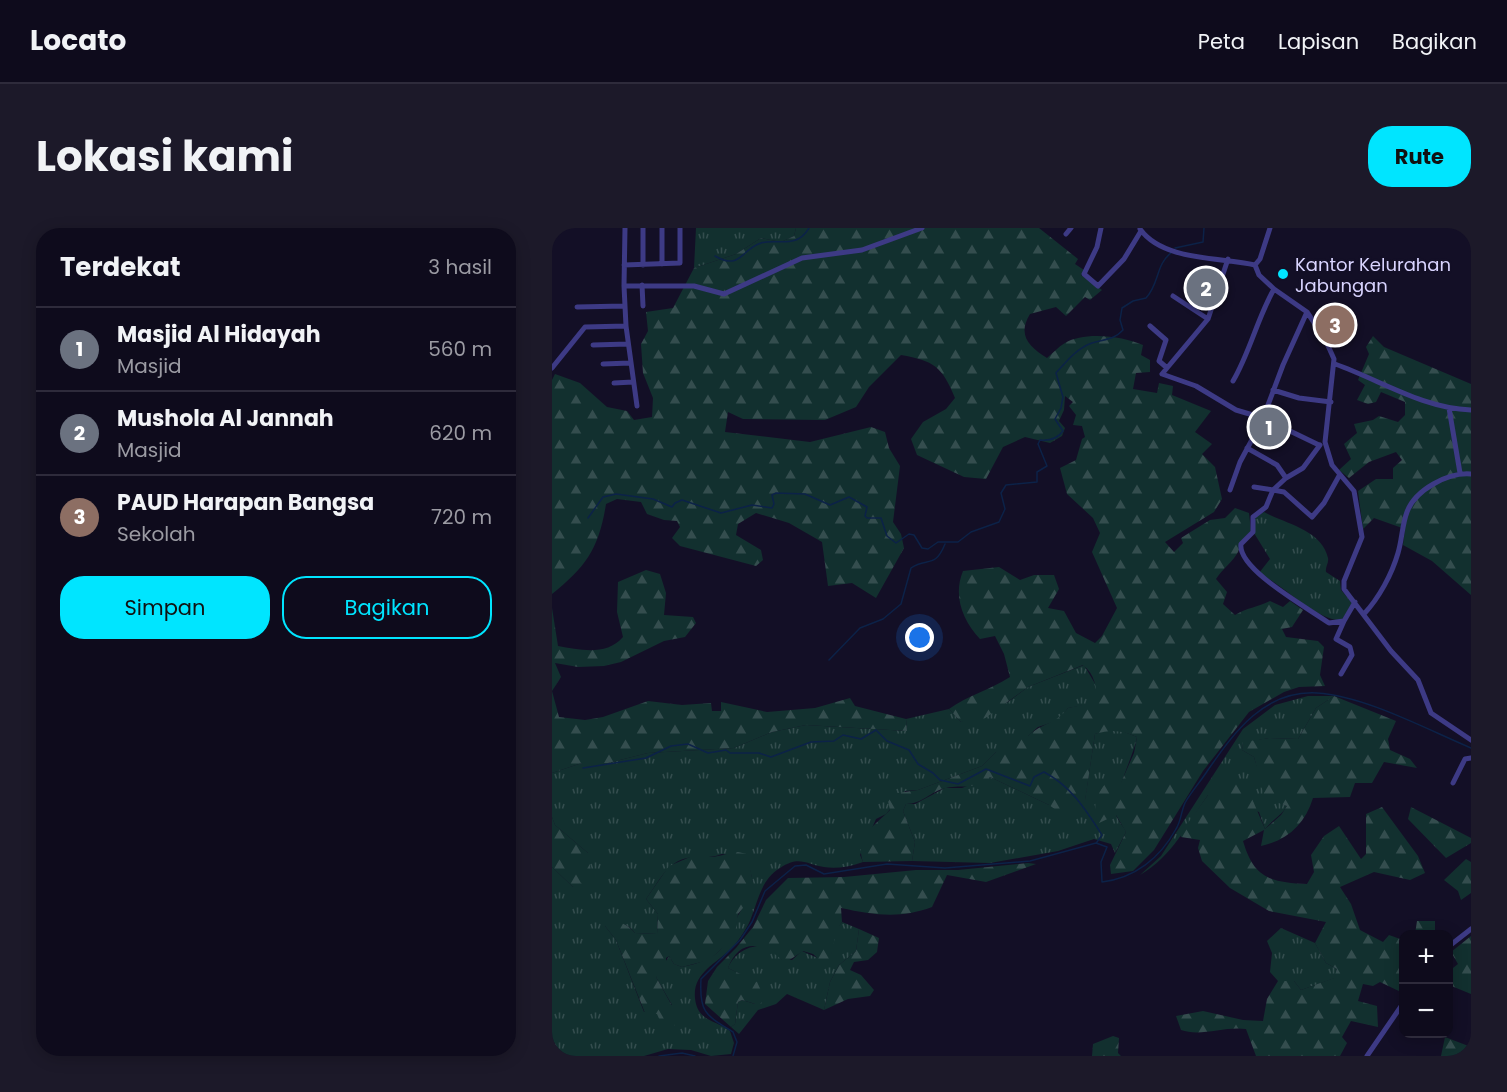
<!DOCTYPE html>
<html lang="id">
<head>
<meta charset="utf-8">
<style>
	body { margin:0; font-family:Poppins,sans-serif; background:#1c1929; color:#f1f3f6 }
	.controls { position:absolute; right:18px; bottom:18px; display:grid; overflow:hidden; border-radius:12px; box-shadow:0 3px 15px #0003 }
	.controls button { width:54px; height:54px; display:grid; place-items:center; padding:0; border:0; border-bottom:2px solid #2e2b3b; background:#0e0b1c; color:#f1f3f6; font:30px sans-serif }
	.you { position:absolute; left:368px; top:410px; width:21px; height:21px; margin:-15px; border:4px solid #fff; border-radius:50%; background:#1a73e8; box-shadow:0 0 0 9px #1a73e833 }
	.badge { display:grid; place-items:center; width:39px; height:39px; border-radius:50%; background:#00e5ff; color:#fff; font-size:20px; font-weight:700 }
	.pin { position:absolute; translate:-50% -50%; border:3px solid #fff; box-shadow:0 2px 6px #0006 }
	.list { margin:0; padding:0; list-style:none }
	h2 { display:flex; justify-content:space-between; align-items:center; height:78px; margin:0; padding:0 24px; font-size:26px }
	h2 small { font-size:20px; font-weight:400; color:#9b9ba3 }
	.list li { display:grid; grid-template-columns:39px 1fr auto; gap:18px; align-items:center; box-sizing:border-box; height:84px; padding:0 24px; border-top:2px solid #2e2b3b }
	.list b { display:block; font-size:22px; white-space:nowrap }
	.list p { margin:0; font-size:20px; white-space:nowrap; color:#9b9ba3 }
	.list em { font-size:20px; font-style:normal; color:#9b9ba3 }
	.actions { display:flex; gap:12px; padding:18px 24px }
	.actions a { flex:1; padding:14px 0; border:2px solid #00e5ff; border-radius:24px; text-align:center; font-size:21px; color:#00e5ff }
	.actions .main { background:#00e5ff; color:#111 }
	.map { position:relative; flex:none; width:919px; height:828px; overflow:hidden; border-radius:24px }
	header { display:flex; align-items:center; gap:36px; box-sizing:border-box; height:84px; padding:0 30px; background:#0e0b1c; border-bottom:2px solid #2e2b3b }
	header strong { font-size:28px }
	nav { display:flex; gap:33px; margin-inline-start:auto; font-size:21px }
	.intro { display:flex; align-items:center; justify-content:space-between; box-sizing:border-box; height:144px; padding:0 36px }
	h1 { margin:0; font-size:42px }
	.button { padding:15px 27px; border-radius:24px; background:#00e5ff; color:#111; font-size:21px; font-weight:700 }
	main { display:flex; gap:36px; padding:0 36px }
	aside { flex:1; background:#0e0b1c; border-radius:24px; box-shadow:0 3px 15px #0003 }
	.map>svg:first-child { display:block }
	.grass { fill:url(#grass-tufts); fill-rule:evenodd }
	.forest { fill:url(#forest-firs) }
	.lines { fill:none; stroke-linecap:round; stroke-linejoin:round }
	.stream { stroke:#0c2248; stroke-width:1.5 }
	.minor { stroke:#3d3a85; stroke-width:5 }
	.poi-dot { fill:#00e5ff; stroke:#130f26; stroke-width:2 }
	.labels { text-anchor:middle; dominant-baseline:central; stroke-width:4.5; stroke-linejoin:round; paint-order:stroke }
	.poi-label { font-size:18px; fill:#d9d4ff; stroke:#130f26; text-anchor:start }
</style>
</head>
<body>
<header>
<strong>Locato</strong>
<nav><a>Peta</a><a>Lapisan</a><a>Bagikan</a></nav>
</header>
<div class="intro"><h1>Lokasi kami</h1><a class="button">Rute</a></div>
<main>
<aside>
<h2>Terdekat<small>3 hasil</small></h2>
<ul class="list">
<li><span class="badge" style="background:#6b7280">1</span><div><b>Masjid Al Hidayah</b><p>Masjid</p></div><em>560 m</em></li>
<li><span class="badge" style="background:#6b7280">2</span><div><b>Mushola Al Jannah</b><p>Masjid</p></div><em>620 m</em></li>
<li><span class="badge" style="background:#8d6e63">3</span><div><b>PAUD Harapan Bangsa</b><p>Sekolah</p></div><em>720 m</em></li>
</ul>
<div class="actions"><a class="main">Simpan</a><a>Bagikan</a></div>
</aside>
<div class="map">
<svg width="919" height="828" viewBox="0 0 919 828">
	<defs>
		<pattern id="grass-tufts" width="24" height="20" patternUnits="userSpaceOnUse" patternTransform="scale(1.5)"><rect width="24" height="20" fill="#12302f"/><path d="M3 7l-1-3M5 7V3M7 7l1-3M15 17l-1-3M17 17v-4M19 17l1-3" fill="none" stroke="#344d4e"/></pattern>
		<pattern id="forest-firs" width="22" height="20" patternUnits="userSpaceOnUse" patternTransform="scale(1.5)"><rect width="22" height="20" fill="#12302f"/><path d="M5 1l3.5 6h-7zM16 11l3.5 6h-7z" fill="#344d4e"/></pattern>
	</defs>
	<rect width="100%" height="100%" fill="#130f26"/>
	<!-- grass -->
	<path class="grass" d="M144,0H244L242,8L229,14L209,10L184,26L142,40Z
		M712,284C734,296 770,302 776,330C777,335 773,339 774,344L788,353L789,362L800,375L790,392C766,394 731,357 707,345L718,331L702,305V290Z
		M532,437L545,459V475L516,480L507,492L486,499L476,508L444,524L430,538L366,562L353,563L334,586L324,591L308,627L311,634L308,635C297,639 283,641 272,639C254,636 247,627 228,640C208,652 206,675 197,695C193,703 185,715 179,721C162,737 137,747 144,776C149,794 166,793 178,803L182,815L179,826L159,828L139,822L116,821L92,828H0V639L21,659L36,625L3,597L0,589V545L30,535H56L96,525L182,520L220,504L254,497L355,503L354,491L397,481L409,494L456,474L476,459ZM170,626L194,630C205,662 202,659 187,686C184,690 185,695 183,699C171,726 158,733 130,739L122,736L117,728L104,749L120,777L92,784L64,712L53,698C66,695 74,693 83,705L105,706L106,686L94,671C107,654 116,630 142,629C152,629 161,630 170,626Z
		M756,468H782L764,480L746,511L717,510L691,515L690,522L702,529C707,546 715,572 735,578C729,588 720,592 713,601L707,584L656,567C635,596 621,628 588,647L609,628L691,501L723,477Z
		M555,502L570,503L585,509C581,530 560,569 564,587C566,593 572,599 574,604L563,625L559,616L542,611L506,623L438,635L360,633L363,614L351,583L354,576H363L393,560H410L438,549L497,577L533,572L543,506Z
		M290,694L307,701L304,723L287,737L278,754L272,782L235,766L224,776L206,782L187,806L179,799L183,796L186,774L190,772L203,776L188,746L176,740C185,718 217,708 230,732H240L250,723L268,731L279,726L283,703Z
		M729,700L763,715L774,735L785,741L783,750L749,762L742,753H726L718,744L720,725L715,713Z"/>
	<!-- forest -->
	<path class="forest" d="M244,0H487L526,31L523,36L532,42L529,47L550,62L538,72L533,69L514,88L504,79L478,86C465,107 477,119 495,130C501,125 506,119 513,115C532,103 571,108 591,117L589,127L598,132V144L584,145L581,161L605,165L607,155L621,158L620,167L659,183L643,204L660,216L650,226L663,239L670,271L662,284L613,314L622,324L631,315L629,310L658,292L673,290L683,280L697,285L699,303C690,311 690,314 686,324C681,334 670,341 664,351L675,364L671,376L683,387C694,380 706,379 718,373L731,379L738,373L751,382L740,399L730,401L734,409L766,413L772,419L768,447L773,458L747,459L732,464L697,484L651,543L602,622L581,643L559,646L558,637L574,604L564,587L547,595C540,579 543,567 555,554L568,557L582,525L585,509C570,502 559,501 543,506L533,573L514,589L497,577L438,549C423,563 411,556 394,560C379,563 370,576 354,576L351,583L363,614L360,633L311,634C302,608 324,597 338,582L336,573L339,566L366,562L430,538L444,524L448,507L476,508C491,494 503,497 516,480L545,474C545,461 543,446 531,437L476,459L432,491L409,494L397,481C416,467 438,462 458,449L452,426L443,408L428,411C410,392 401,367 411,343L447,339L468,352L482,347H502L507,361L496,380L512,383L524,405L543,415L550,408L565,380L540,324L548,305L541,290L515,266L508,240L524,232L530,211L533,209L530,198L521,197L524,187L517,178L521,174L513,168L512,182L507,193L513,200L510,208L498,215L473,209L451,219L434,251L412,249L365,227L359,211L371,194L394,181L403,170C390,138 382,133 349,127L317,159L304,179L273,192L191,191L176,184L173,204L258,214L319,199L333,204L337,220L348,238L341,294L349,306L352,320L324,370L300,355L276,358L270,314L237,295L204,285L186,296L184,307L209,322L211,332L204,338L128,318L120,310L128,299L125,293L112,292L95,286L89,274L65,271L54,276C47,320 34,339 0,366V152L3,146L28,155L55,179L75,183L82,192L100,189L101,170L91,145L89,116L96,103L94,84L121,80L142,40L184,26L209,10L229,14L242,8Z
		M821,108L832,119L919,156V367L880,333L851,317L853,301L822,290L811,301L806,263L824,251H841V240L850,232L844,224L817,234L797,250L787,242L799,231L792,216L805,205L802,196L821,192L827,188L846,194L853,187V174L829,164L824,174L816,176L805,172L813,157L806,152L817,126L814,119Z
		M94,342L108,346L114,365L112,387L141,389L144,395L133,409L112,413L69,434L52,438L26,439L3,435L9,449L0,463L7,489L33,492L51,489L96,473L130,477L159,475L160,483H169V474L215,484L263,480L298,470L303,478L354,491L355,503L254,497L220,504L182,520L96,525L56,535H30L0,545V380L6,418C28,422 55,428 71,409L65,384L66,354Z
		M782,468L844,493L836,511L838,522L858,531L865,540L832,534L820,555H803L798,569L761,570C753,596 736,612 709,618L712,602L691,613C702,651 719,654 755,656L762,644L759,627L772,608L787,598L809,631L814,626V586L830,579L866,628L873,645L858,652L822,644L788,659L799,676L808,702L831,714L837,707L851,712V765L828,754L821,758L811,756L806,773L825,778L826,799L799,793L790,809L795,815L788,828H704L694,801C672,798 649,809 629,802L624,788L651,783L691,792L711,793L715,771L726,753H742L749,762L782,750L785,741L774,735L763,715L774,694L717,683L678,660L650,633L646,620L648,612L629,609L628,606L656,567L682,547L695,559L713,601L729,587L735,578C703,567 710,556 702,529L690,522L691,514L717,510L746,511L764,480Z
		M859,579L919,610V615L894,630L856,591Z
		M0,589L3,597L36,625L40,650L21,659L0,639Z
		M186,624L195,626L202,659L195,675L186,686L184,700L174,717L157,732L130,739L122,736L117,728L114,730V743L104,749L124,785L125,793L122,798L109,795L105,786L93,785L64,712L53,698L55,694C67,692 75,696 83,705L105,706L106,686L94,671L117,638L138,629H161Z
		M914,631L919,634V665L909,672L906,663L892,652Z
		M476,635L484,636L434,654L395,647L380,679C348,691 322,687 289,680L290,694C279,708 284,725 274,738L261,726L251,723L233,735C214,715 188,708 176,740L205,754L213,771L207,777L190,772L186,774L183,796L179,799L153,776L156,753L165,739L184,720L201,699L214,672L236,650L292,649L364,642H406Z
		M865,693H883V706H863Z
		M307,701L327,710L325,724L316,732L302,734L298,742L309,747L322,762L318,768L296,771L272,782L278,754L287,737L304,723Z
		M919,708V766L897,757L896,744L906,736L899,724Z
		M561,808L567,810L566,825L569,828H540L541,816Z
		M893,809L919,819V828H889Z"/>
	<g class="lines">
		<!-- stream -->
		<path class="stream" d="M623,20L651,14L652,0
			M163,28C189,43 189,21 209,15C224,10 244,22 257,0
			M36,290L51,269L64,266L101,271L120,279L123,275L130,272L169,285L200,277L220,280L222,276L220,267L224,265L253,266L278,277L297,269L315,279L313,288L315,290H329L335,308L344,315L357,306L362,307L370,320L376,321L386,314H406L419,304L447,294L453,281L449,265L454,257L485,254V244L495,238L486,216L488,212C498,213 506,210 511,203L503,191L509,180L511,169L504,145C514,134 525,120 540,115C552,111 562,112 571,102L568,92L570,80L581,73L594,70C608,55 603,37 620,24
			M277,432L308,400L331,391L349,376L359,340C375,329 383,341 393,316
			M31,540L94,530L119,518L136,516L156,525L174,522L178,525H207L219,529L259,514L282,513L291,507L309,511L324,502L335,513L357,522L366,536L381,545L388,552L406,556L434,541L478,558L482,549L492,544C519,558 534,582 550,607L545,614
			M107,828L130,825L143,828
			M181,828L185,814L181,804C154,787 147,785 149,751L188,712L200,694L213,663L243,638L254,637L272,646L335,636L393,640L478,633L544,615L555,619L549,634L550,654C583,650 608,630 624,601C629,593 629,584 633,575C639,564 649,553 656,542C683,503 713,462 765,465C813,468 874,501 919,520"/>
		<!-- minor -->
		<path class="minor" d="M549,0L545,19L532,46L546,58L572,31L589,3
			M588,1C611,33 667,29 703,37
			M514,6L519,0
			M676,31L656,91L610,146L644,158L684,182L711,190L767,217
			M110,36V0
			M72,37L128,35V0
			M91,37V0
			M703,37L707,47L722,61L755,84L773,111L782,131L773,214L780,237L802,263L810,309L792,353V361L839,423L866,452L879,485L919,512
			M703,37L708,31L718,0
			M90,57L91,78
			M72,58L73,0
			M621,68L656,91
			M25,79L72,78
			M74,98L85,178
			M598,98L614,112L607,133L614,139
			M41,117L76,116
			M51,136L78,135
			M783,136C828,152 870,180 919,182
			M0,140L33,99L74,98L72,58H142L172,66L250,30L310,22L370,0
			M681,153C698,124 705,91 722,61
			M62,155L81,154
			M721,162L747,170L779,174
			M897,180L908,245
			M695,220L725,237L734,250L721,262L702,259
			M787,248L772,275L760,289L732,264L721,262L714,279L701,289V304L689,316C685,341 756,380 777,395L792,393L803,374
			M734,250L751,240L768,217
			M678,262L688,234L710,193L731,137L755,84
			M812,386C827,370 840,346 846,325C850,312 850,297 855,284C863,262 896,244 919,246
			M789,446L800,427L798,419L784,411L792,393
			M901,555L913,531L919,530
			M896,719L919,701
			M815,828L852,774"/>
	</g>
	<!-- markers -->
	<circle class="poi-dot" cx="731" cy="46" r="6"/>
	<g class="labels">
		<!-- poi labels -->
		<g class="poi-label">
			<text x="743" y="36">Kantor Kelurahan<tspan x="743" dy="21">Jabungan</tspan></text>
		</g>
	</g>
</svg>
<div class="controls">
<button>+</button>
<button>−</button>
</div>
<div class="you"></div>
<div class="pin badge" style="left:717px;top:199px;background:#6b7280">1</div>
<div class="pin badge" style="left:654px;top:60px;background:#6b7280">2</div>
<div class="pin badge" style="left:783px;top:97px;background:#8d6e63">3</div>
</div>
</main>
</body>
</html>
